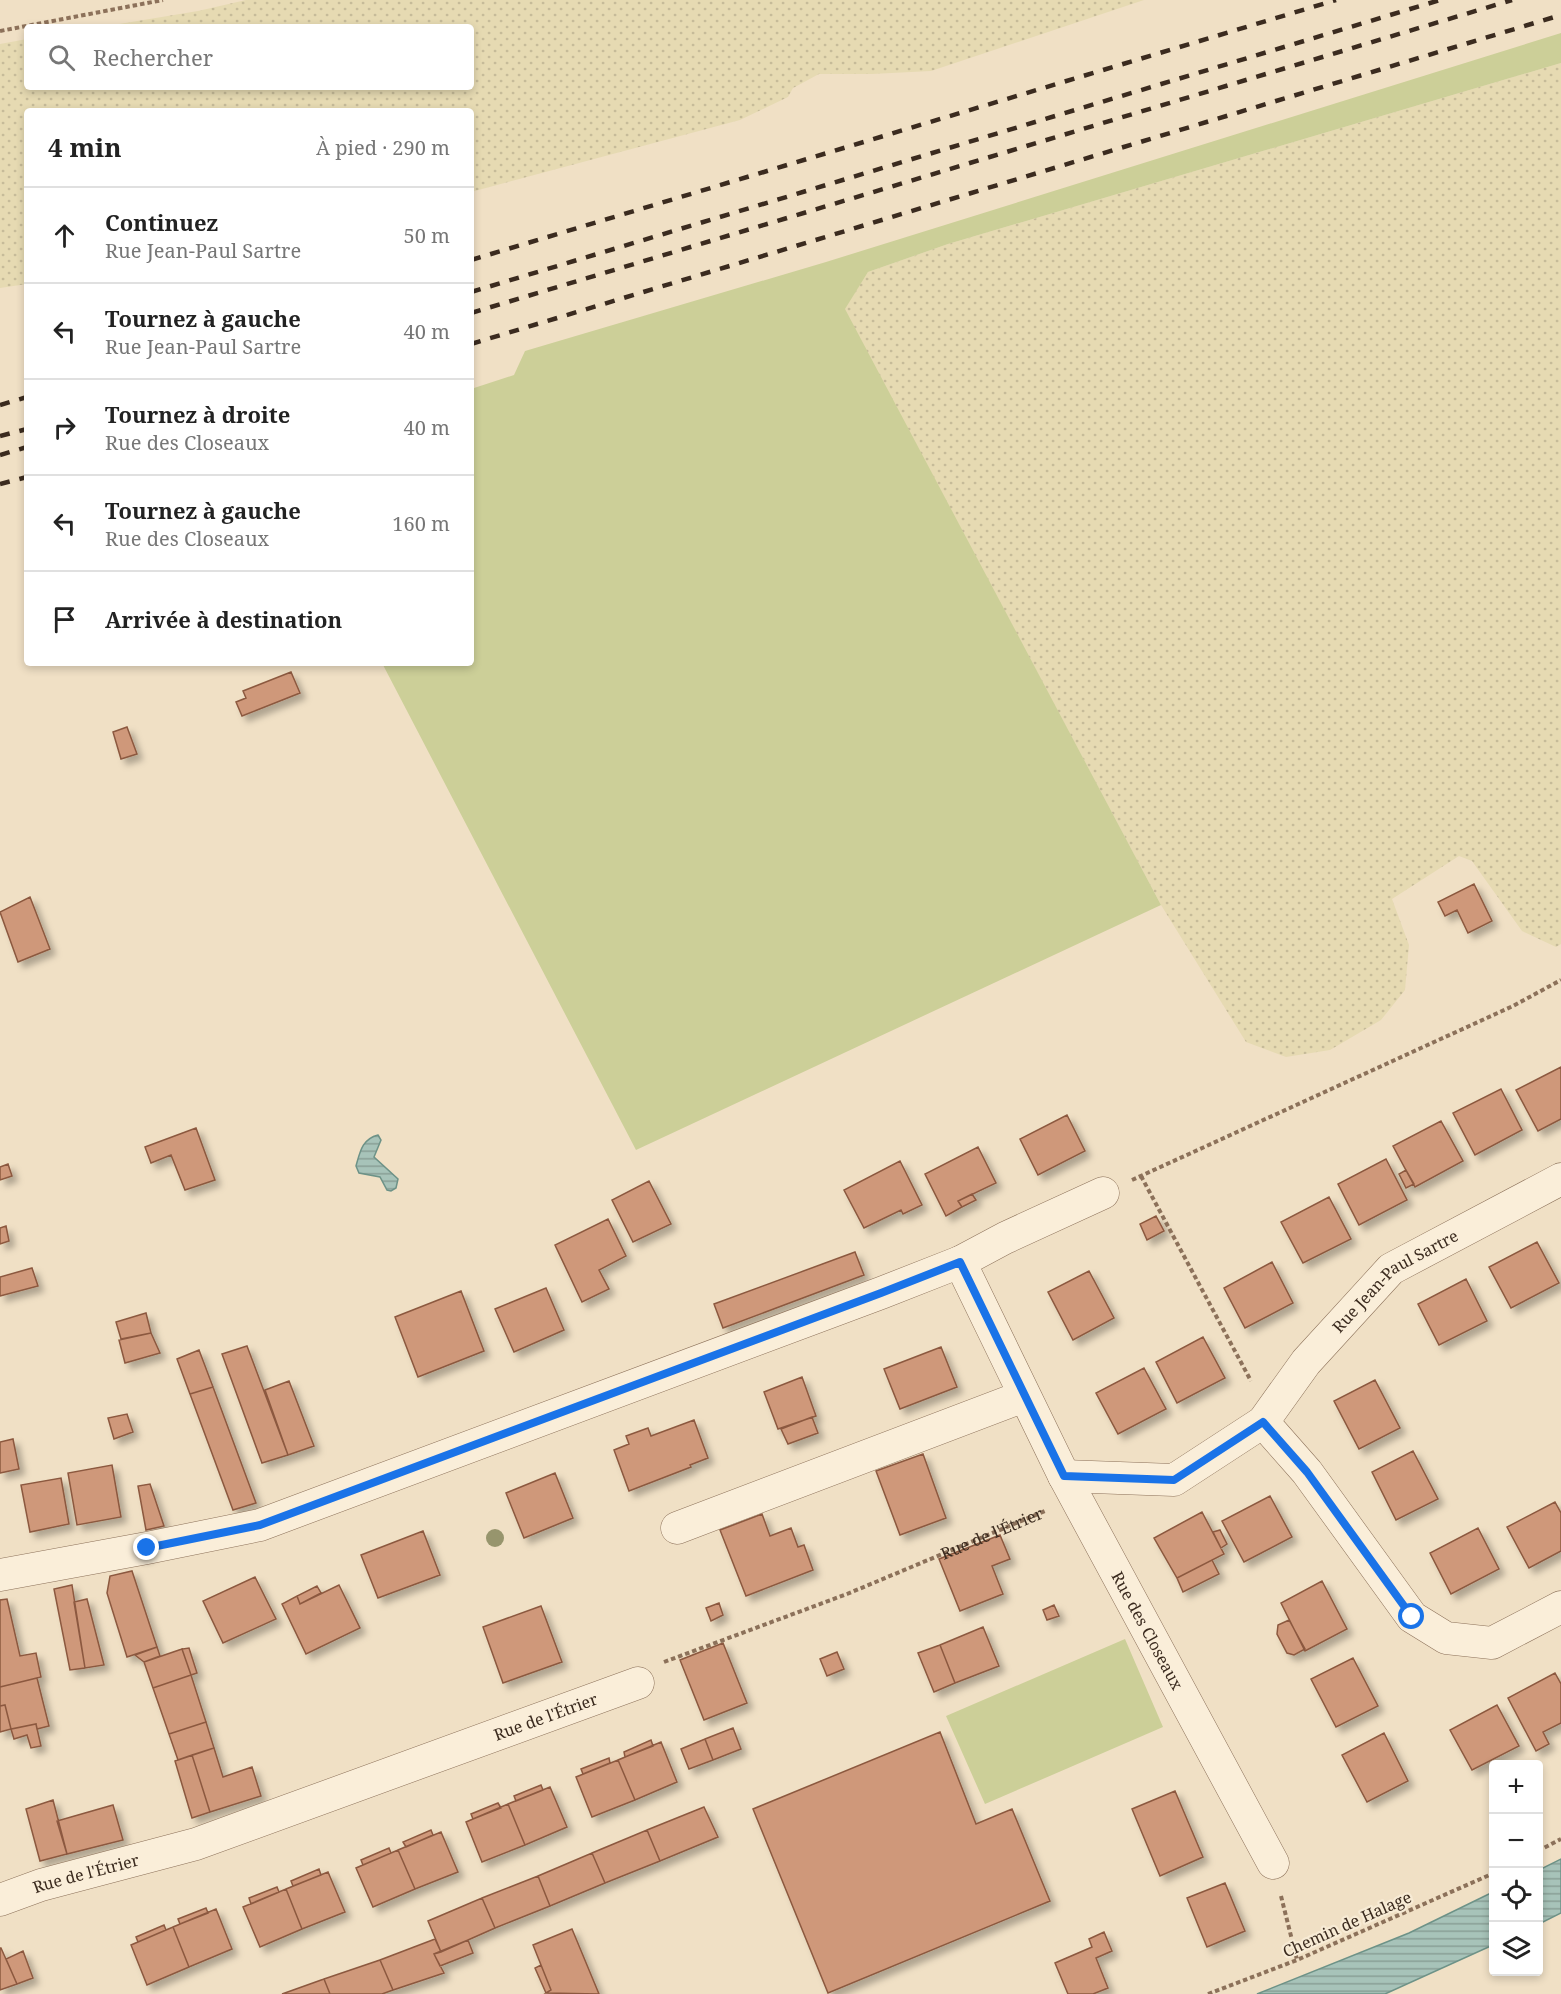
<!DOCTYPE html>
<html lang="fr">
<head>
<meta charset="utf-8">
<style>
	body { margin:0; font-family:"Noto Serif",serif; background:#f2f2f2; color:#222 }
	.controls { position:absolute; right:18px; bottom:18px; display:grid; overflow:hidden; border-radius:6px; box-shadow:0 3px 9px #0003 }
	.controls button { width:54px; height:54px; display:grid; place-items:center; padding:0; border:0; border-bottom:2px solid #e0e0e0; background:#fff; color:#222; font:30px sans-serif }
	.stop { position:absolute; width:18px; height:18px; margin:-14px; border:4px solid #1a73e8; border-radius:50%; background:#fff }
	.stop.end { background:#1a73e8; border-color:#fff; box-shadow:0 2px 6px #0008 }
	.list { margin:0; padding:0; list-style:none }
	h2 { display:flex; justify-content:space-between; align-items:center; height:78px; margin:0; padding:0 24px; font-size:26px }
	h2 small { font-size:20px; font-weight:400; color:#767676 }
	.list li { display:grid; grid-template-columns:39px 1fr auto; gap:18px; align-items:center; box-sizing:border-box; height:96px; padding:0 24px; border-top:2px solid #e0e0e0 }
	.list b { display:block; font-size:22px; white-space:nowrap }
	.list p { margin:0; font-size:20px; white-space:nowrap; color:#767676 }
	.list em { font-size:20px; font-style:normal; color:#767676 }
	.icon { flex:none; width:33px; height:33px; fill:none; stroke:currentColor; stroke-width:2; stroke-linecap:round; stroke-linejoin:round }
	.map { position:relative; flex:none; width:1561px; height:1994px; overflow:hidden }
	.search { position:absolute; background:#fff; box-shadow:0 3px 9px #0003; left:24px; top:24px; width:450px; height:66px; display:flex; align-items:center; gap:15px; box-sizing:border-box; padding:0 21px; border-radius:6px; color:#767676; font-size:22px }
	.panel { position:absolute; background:#fff; box-shadow:0 3px 9px #0003; left:24px; top:108px; width:450px; height:558px; border-radius:6px }
	.map>svg:first-child { display:block }
	.farmland { fill:url(#farmland-dots) }
	.green { fill:#cccf98 }
	.water { fill:url(#water-rules); stroke:#6d9287; stroke-width:1.5 }
	.building { fill:#cf987a; stroke:#8c593f; stroke-width:1.5; filter:url(#shadow) }
	.lines { fill:none; stroke-linecap:round; stroke-linejoin:round }
	.street-casing { stroke:#8c715a; stroke-width:33 }
	.path { stroke:#8c715a; stroke-width:4; stroke-dasharray:4.5 3; stroke-linecap:butt }
	.street { stroke:#faeed9; stroke-width:32 }
	.rail { stroke:#3b2b1f; stroke-width:4.5; stroke-dasharray:10 10; stroke-linecap:butt }
	.tree { fill:#97956d }
	.route { stroke:#1a73e8; stroke-width:8 }
	.labels { text-anchor:middle; dominant-baseline:central; stroke-width:4.5; stroke-linejoin:round; paint-order:stroke }
	.street-label { font-size:16px; fill:#3b2b1f; stroke:#f7ebd5 }
</style>
</head>
<body>
<div class="map">
<svg width="1561" height="1994" viewBox="0 0 1561 1994">
	<defs>
		<pattern id="farmland-dots" width="8" height="8" patternUnits="userSpaceOnUse" patternTransform="scale(1.5)"><rect width="8" height="8" fill="#e6dab2"/><path d="M2 2h.1M6 6h.1" fill="none" stroke="#c6bb99" stroke-width="1.8" stroke-linecap="round"/></pattern>
		<pattern id="water-rules" width="6" height="5" patternUnits="userSpaceOnUse" patternTransform="scale(1.5)"><rect width="6" height="5" fill="#a7c3b9"/><path d="M0 2.5h6" fill="none" stroke="#899f96"/></pattern>
		<filter id="shadow"><feDropShadow dx="5.5" dy="5.5" stdDeviation="3" flood-color="#0004"/></filter>
	</defs>
	<rect width="100%" height="100%" fill="#f0e0c5"/>
	<!-- farmland -->
	<path class="farmland" d="M246,0H1144L931,71L872,74H819L793,88L788,97L740,120L471,192V111H27V284L0,288V44L27,39V87H471V27H101L198,11Z
		M1561,63V944L1556,947L1522,931L1472,861L1459,856L1392,899L1409,945L1405,990L1381,1020L1330,1050L1286,1057L1246,1042L1161,905L844,309L868,272L948,244Z"/>
	<!-- green -->
	<path class="green" d="M1561,33V63L948,244L868,272L845,309L1161,905L636,1150L382,663H471V389L514,375L525,351L826,262Z
		M1125,1639L1163,1727L985,1804L946,1716Z"/>
	<!-- water -->
	<path class="water" d="M378,1135L381,1140L374,1157L398,1179L396,1188L391,1191L387,1190L380,1177L359,1173L356,1166C360,1152 362,1139 378,1135Z
		M1561,1859V1913L1539,1924V1870Z
		M1493,1892V1945L1385,1994H1257L1409,1933Z"/>
	<!-- building -->
	<path class="building" d="M291,672L300,693L242,716L236,702L246,698L243,691Z
		M127,727L137,754L121,759L113,732Z
		M1474,884L1492,921L1468,933L1457,910L1445,916L1438,902Z
		M30,897L50,949L18,962L0,912Z
		M1561,1067V1119L1538,1131L1516,1090Z
		M1501,1089L1522,1130L1475,1155L1453,1113Z
		M1067,1115L1085,1151L1038,1175L1020,1139Z
		M1441,1121L1463,1161L1415,1187L1393,1146Z
		M196,1128L215,1180L185,1190L171,1155L151,1163L145,1147Z
		M978,1147L996,1183L958,1201L962,1207L946,1216L925,1174Z
		M1386,1159L1407,1200L1359,1225L1338,1184Z
		M900,1161L922,1205L903,1214L901,1210L864,1228L844,1190Z
		M8,1164L12,1176L0,1180V1167Z
		M1406,1170L1414,1184L1406,1188L1399,1174Z
		M649,1181L671,1224L633,1242L612,1200Z
		M972,1194L976,1200L962,1207L958,1201Z
		M1329,1197L1351,1239L1303,1263L1281,1222Z
		M1156,1216L1164,1231L1147,1240L1140,1224Z
		M608,1219L626,1256L599,1270L609,1289L582,1302L555,1245Z
		M6,1226L9,1241L0,1244V1228Z
		M1537,1242L1559,1283L1511,1308L1489,1267Z
		M855,1252L864,1275L723,1328L714,1304Z
		M1272,1262L1293,1303L1245,1328L1224,1288Z
		M32,1268L38,1286L0,1296V1277Z
		M1089,1271L1114,1318L1073,1340L1048,1292Z
		M1466,1279L1487,1321L1439,1345L1418,1304Z
		M546,1288L564,1330L514,1352L495,1309Z
		M461,1291L484,1351L418,1377L395,1317Z
		M146,1313L151,1333L121,1339L116,1322Z
		M151,1333L160,1353L125,1363L119,1340Z
		M1203,1337L1225,1378L1177,1403L1156,1362Z
		M247,1346L288,1455L262,1463L222,1354Z
		M941,1347L957,1387L900,1409L884,1369Z
		M199,1350L213,1387L190,1394L177,1359Z
		M1144,1368L1166,1409L1118,1434L1096,1393Z
		M802,1377L816,1416L778,1429L764,1392Z
		M1375,1380L1400,1428L1359,1449L1334,1401Z
		M289,1381L314,1446L288,1455L265,1390Z
		M213,1387L256,1503L233,1510L190,1394Z
		M127,1414L133,1432L114,1439L108,1418Z
		M812,1417L818,1433L788,1444L781,1429Z
		M694,1420L708,1458L690,1465L691,1467L629,1491L614,1450L629,1444L626,1436L648,1428L651,1436Z
		M13,1439L19,1469L0,1473V1442Z
		M1413,1451L1438,1499L1396,1520L1372,1472Z
		M923,1454L946,1518L900,1535L876,1471Z
		M112,1465L121,1517L77,1525L68,1473Z
		M555,1473L573,1518L524,1538L506,1493Z
		M61,1478L69,1524L30,1532L21,1485Z
		M150,1484L164,1526L146,1530L138,1486Z
		M1270,1496L1292,1537L1244,1562L1222,1521Z
		M1555,1502L1561,1513V1551L1529,1568L1507,1527Z
		M1202,1512L1224,1554L1177,1578L1154,1538Z
		M762,1514L770,1536L791,1528L798,1547L804,1545L813,1570L746,1596L720,1530Z
		M1478,1528L1499,1569L1451,1594L1430,1553Z
		M1220,1530L1227,1544L1221,1548L1213,1532Z
		M423,1531L440,1575L378,1598L361,1555Z
		M1000,1535L1010,1559L992,1566L1003,1594L960,1611L939,1559Z
		M1212,1560L1219,1574L1183,1592L1177,1578Z
		M132,1571L157,1647L127,1657L107,1593L110,1576Z
		M255,1577L276,1619L223,1643L203,1601Z
		M1322,1581L1347,1629L1305,1651L1281,1603Z
		M72,1585L85,1668L70,1670L54,1589Z
		M339,1585L360,1628L306,1654L282,1604L297,1596L300,1604Z
		M317,1586L321,1593L300,1604L297,1596Z
		M7,1599L20,1656L36,1653L41,1677L0,1687V1600Z
		M87,1599L104,1665L85,1668L74,1602Z
		M719,1603L723,1615L711,1621L706,1608Z
		M1054,1605L1059,1616L1047,1620L1043,1610Z
		M541,1606L562,1662L503,1683L483,1627Z
		M1289,1620L1305,1649L1294,1655L1287,1653L1277,1634L1278,1625Z
		M983,1627L999,1666L955,1683L940,1645Z
		M723,1643L747,1703L704,1720L680,1660Z
		M940,1645L955,1683L934,1692L918,1653Z
		M157,1647L160,1656L144,1662L135,1655Z
		M189,1648L197,1673L191,1675L182,1649Z
		M182,1649L191,1675L153,1688L144,1662Z
		M837,1652L844,1669L827,1676L820,1659Z
		M1353,1658L1378,1706L1336,1727L1311,1679Z
		M1555,1673L1561,1684V1723L1543,1732L1549,1744L1536,1751L1508,1698Z
		M191,1675L206,1722L169,1734L153,1688Z
		M37,1678L49,1726L37,1729L36,1724L11,1729L5,1705L0,1706V1687Z
		M5,1705L11,1729L0,1732V1706Z
		M1497,1705L1519,1746L1472,1770L1450,1730Z
		M206,1722L214,1748L178,1760L169,1734Z
		M36,1724L41,1746L31,1748L27,1735L14,1739L11,1729Z
		M733,1728L741,1749L713,1760L705,1739Z
		M940,1732L976,1824L1012,1809L1050,1901L828,1993L753,1809Z
		M1384,1733L1408,1781L1367,1802L1342,1755Z
		M705,1739L713,1760L689,1769L681,1749Z
		M651,1740L653,1746L625,1757L624,1752Z
		M661,1742L677,1782L635,1800L618,1760Z
		M214,1748L223,1777L252,1767L261,1796L210,1812L192,1755Z
		M192,1755L210,1812L192,1818L175,1761Z
		M609,1758L610,1763L583,1774L581,1769Z
		M618,1760L635,1800L592,1817L576,1777Z
		M541,1785L543,1790L516,1801L514,1796Z
		M550,1787L567,1827L525,1845L508,1804Z
		M1175,1791L1203,1857L1160,1876L1132,1809Z
		M53,1800L67,1854L40,1861L26,1809Z
		M498,1803L501,1808L473,1819L471,1814Z
		M508,1804L525,1845L482,1862L466,1822Z
		M113,1805L123,1840L67,1854L57,1821Z
		M704,1807L718,1837L660,1861L647,1830Z
		M431,1830L433,1835L406,1847L403,1842Z
		M647,1830L660,1861L605,1883L592,1853Z
		M441,1832L458,1872L415,1889L398,1850Z
		M389,1848L391,1853L363,1865L361,1860Z
		M398,1850L415,1889L373,1907L356,1868Z
		M592,1853L605,1883L550,1906L538,1876Z
		M319,1869L321,1875L293,1886L291,1881Z
		M328,1872L345,1912L302,1929L286,1889Z
		M538,1876L550,1906L495,1928L482,1898Z
		M1225,1883L1245,1931L1207,1947L1187,1898Z
		M277,1887L279,1892L251,1904L249,1898Z
		M286,1889L302,1929L260,1947L243,1907Z
		M482,1898L495,1928L441,1952L428,1921Z
		M206,1908L208,1913L180,1924L178,1919Z
		M216,1909L232,1949L189,1967L173,1927Z
		M164,1925L166,1930L138,1942L136,1937Z
		M173,1927L189,1967L147,1985L131,1945Z
		M572,1929L599,1994L546,1993L551,1990L533,1945Z
		M1104,1932L1112,1951L1096,1958L1108,1988L1093,1994H1068L1055,1963L1092,1947L1089,1939Z
		M435,1939L441,1952L434,1954L444,1973L393,1990L380,1960Z
		M468,1940L473,1953L440,1966L434,1954Z
		M1,1948L17,1984L0,1990V1948Z
		M23,1951L33,1978L17,1984L6,1959Z
		M380,1960L393,1990L382,1994H330L324,1979Z
		M541,1965L551,1990L546,1993L535,1968Z
		M324,1979L330,1994H282Z"/>
	<g class="lines">
		<defs>
			<g id="street">
				<path d="M960,1262L1005,1238L1103,1193"/>
				<path d="M1263,1422L1307,1472L1412,1617L1446,1638L1492,1643L1561,1607"/>
				<path id="s2" d="M1064,1476L1174,1480L1263,1422L1306,1362L1391,1269L1561,1179"/>
				<path d="M677,1528L1024,1396"/>
				<path id="s3" d="M0,1575L147,1548L260,1525L881,1293L960,1262L1064,1476L1273,1863"/>
				<path id="s4" d="M0,1900L41,1885L196,1844L638,1683"/>
			</g>
		</defs>
		<!-- street casing -->
		<use href="#street" class="street-casing"/>
		<!-- path -->
		<g class="path">
			<path d="M0,31L163,0"/>
			<path d="M1141,1176L1251,1381"/>
			<path d="M1132,1180L1513,1006L1561,980"/>
			<path id="s1" d="M664,1662L847,1594L1045,1511"/>
			<path d="M1538,1851L1561,1839"/>
			<path d="M1281,1896L1297,1960"/>
			<path d="M1208,1994L1297,1960L1494,1873"/>
		</g>
		<!-- street -->
		<use href="#street" class="street"/>
		<!-- rail -->
		<path class="rail" d="M471,260L1336,0
			M471,292L1440,0
			M471,313L1512,0
			M471,344L1561,15
			M0,405L27,397
			M0,436L27,429
			M0,455L27,447
			M0,484L27,477"/>
	</g>
	<!-- trees -->
	<circle class="tree" cx="495" cy="1538" r="9"/>
	<g class="lines">
		<!-- route -->
		<path class="route" d="M147,1548L260,1525L881,1293L960,1262L1064,1476L1174,1480L1263,1422L1307,1472L1412,1617"/>
	</g>
	<g class="labels">
		<!-- street labels -->
		<g class="street-label">
			<text stroke="none"><textPath href="#s2" startOffset="412">Rue Jean-Paul Sartre</textPath></text>
			<text stroke="none"><textPath href="#s1" startOffset="352">Rue de l'Étrier</textPath></text>
			<text stroke="none"><textPath href="#s3" startOffset="1426">Rue des Closeaux</textPath></text>
			<text stroke="none"><textPath href="#s4" startOffset="576">Rue de l'Étrier</textPath></text>
			<text stroke="none"><textPath href="#s4" startOffset="90">Rue de l'Étrier</textPath></text>
			<text transform="translate(1347 1924) rotate(-24)">Chemin de Halage</text>
		</g>
	</g>
</svg>
<div class="controls">
<button>+</button>
<button>−</button>
<button><svg class="icon" aria-label="locate" viewBox="0 0 24 24"><circle cx="12" cy="12" r="6"/><path d="M12 2v4M12 18v4M2 12h4M18 12h4"/></svg></button>
<button><svg class="icon" aria-label="layers" viewBox="0 0 24 24"><path d="M12 4l9 5-9 5-9-5zM3 14l9 5 9-5"/></svg></button>
</div>
<div class="stop" style="left:1412px;top:1617px"></div>
<div class="stop end" style="left:147px;top:1548px"></div>
<div class="search"><svg class="icon" aria-label="search" viewBox="0 0 24 24"><circle cx="10" cy="10" r="6"/><path d="M15 15l6 6"/></svg>Rechercher</div>
<section class="panel">
<h2>4 min<small>À pied · 290 m</small></h2>
<ul class="list">
<li><svg class="icon" aria-label="ahead" viewBox="0 0 24 24"><path d="M12 20V5M6 11l6-6 6 6"/></svg><div><b>Continuez</b><p>Rue Jean-Paul Sartre</p></div><em>50 m</em></li>
<li><svg class="icon" aria-label="left" viewBox="0 0 24 24"><path d="M17 20v-9H6M10 6l-5 5 5 5"/></svg><div><b>Tournez à gauche</b><p>Rue Jean-Paul Sartre</p></div><em>40 m</em></li>
<li><svg class="icon" aria-label="right" viewBox="0 0 24 24"><path d="M7 20v-9h11M14 6l5 5-5 5"/></svg><div><b>Tournez à droite</b><p>Rue des Closeaux</p></div><em>40 m</em></li>
<li><svg class="icon" aria-label="left" viewBox="0 0 24 24"><path d="M17 20v-9H6M10 6l-5 5 5 5"/></svg><div><b>Tournez à gauche</b><p>Rue des Closeaux</p></div><em>160 m</em></li>
<li><svg class="icon" aria-label="arrive" viewBox="0 0 24 24"><path d="M6 21V4h12l-3 4 3 4H6"/></svg><div><b>Arrivée à destination</b></div></li>
</ul>
</section>
</div>
</body>
</html>
